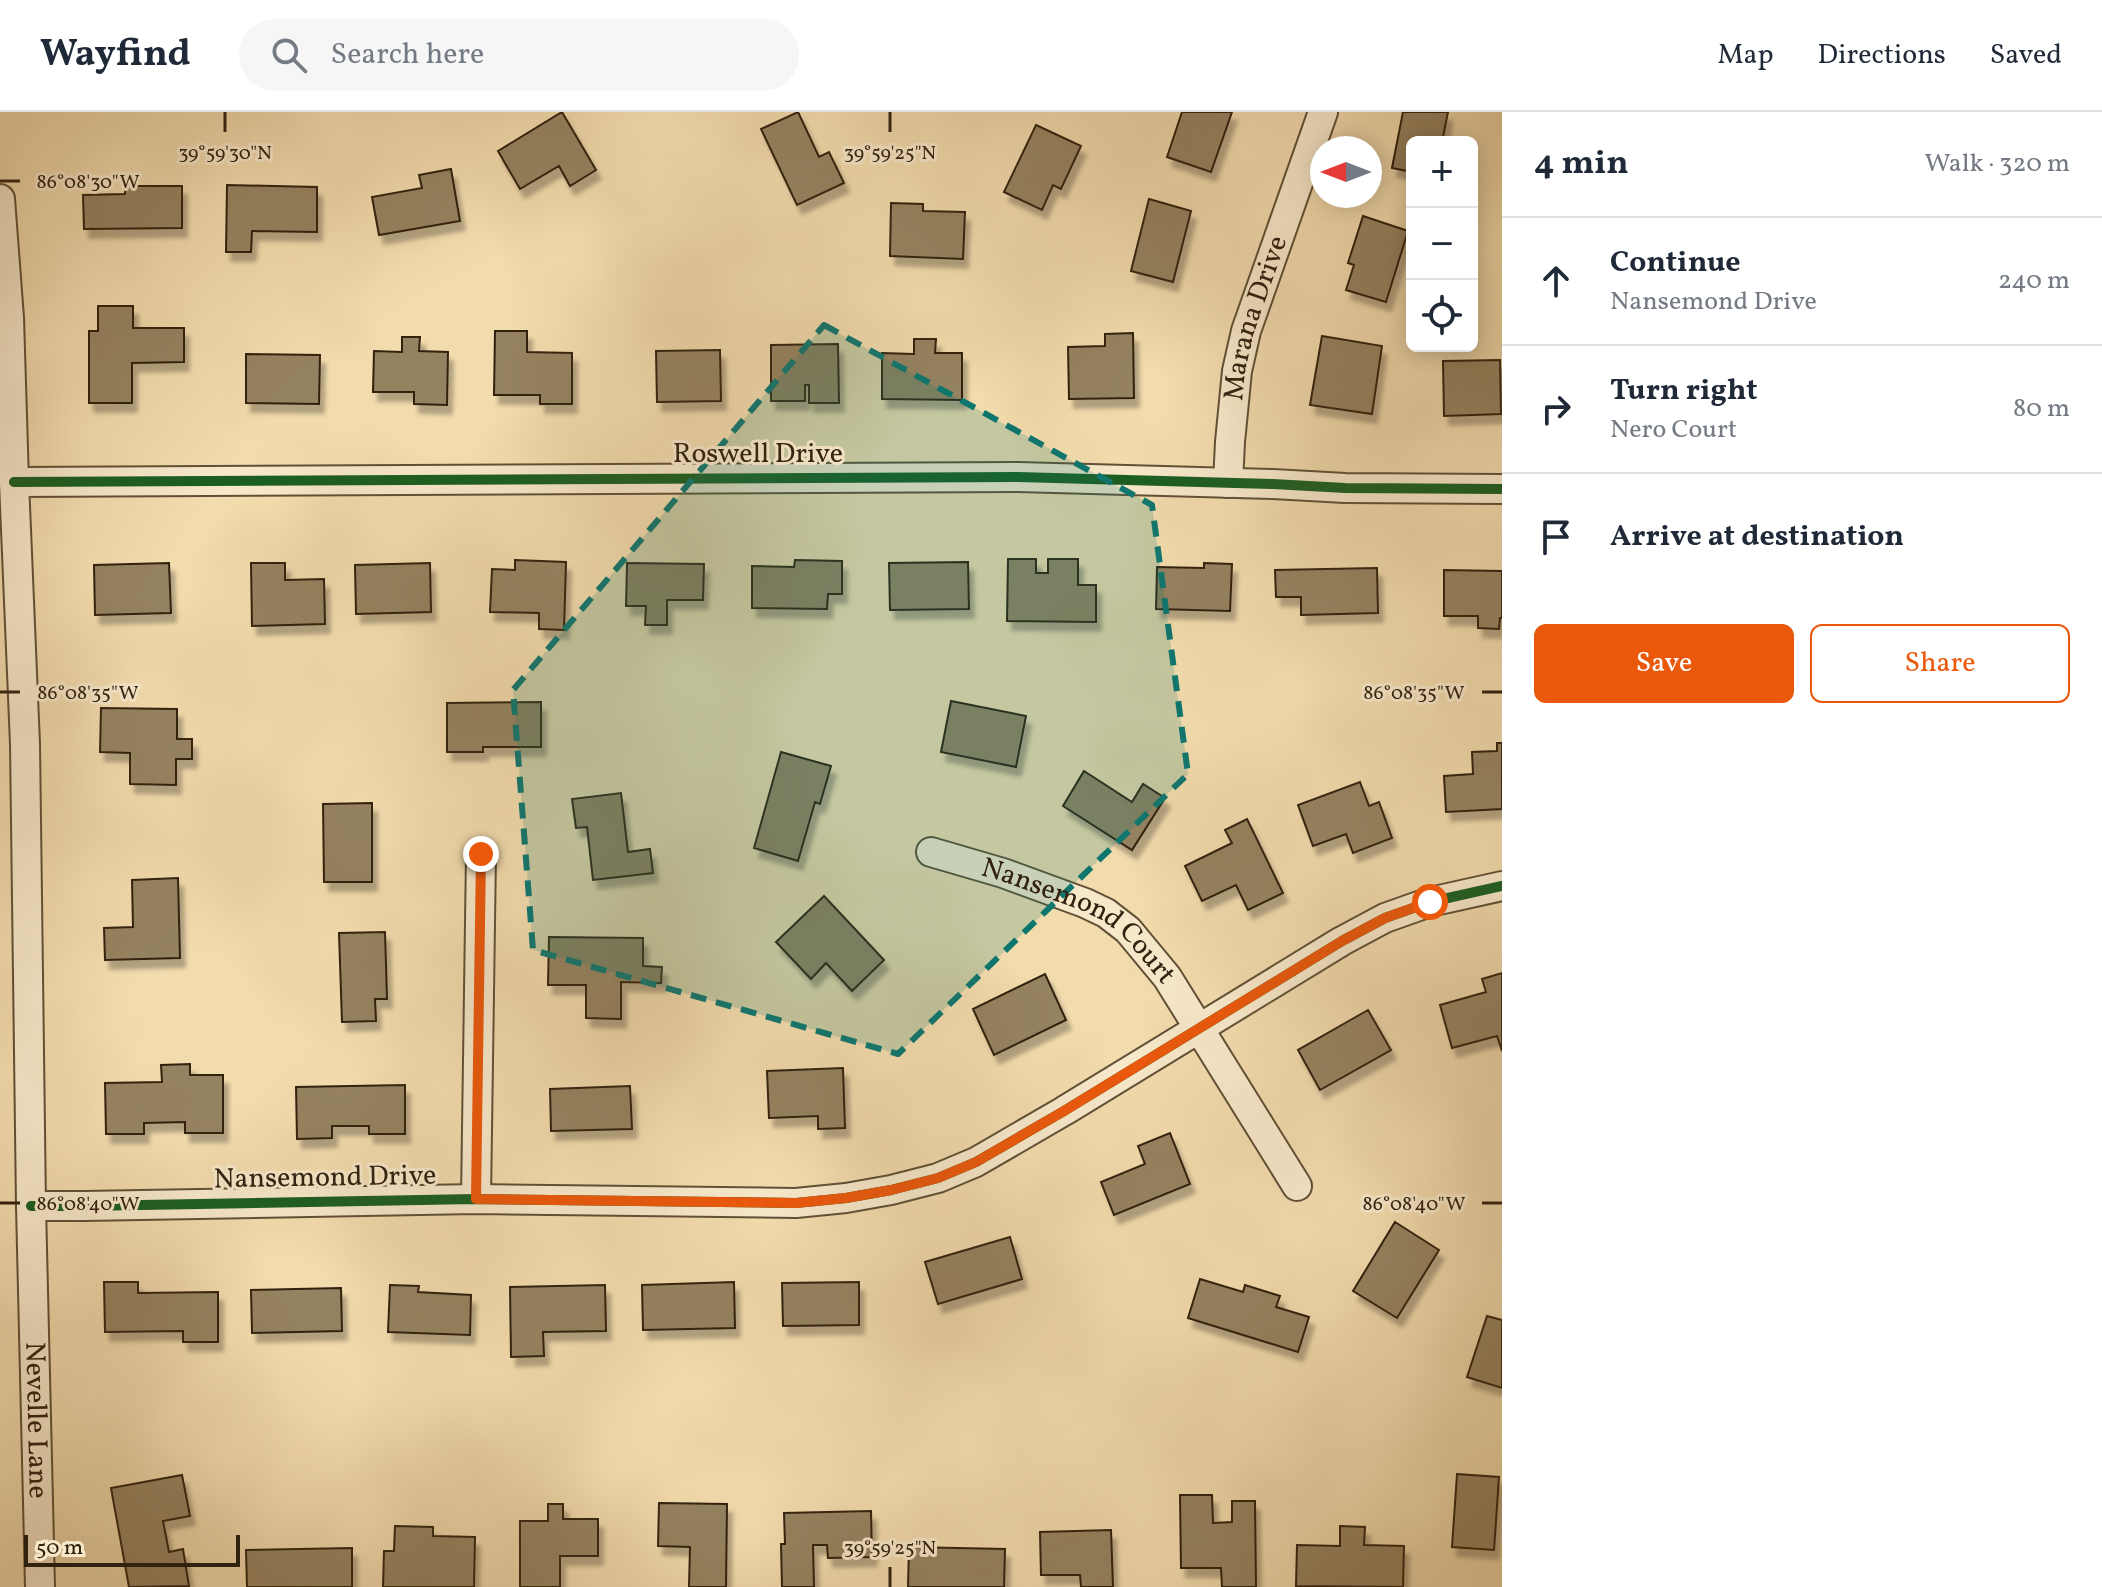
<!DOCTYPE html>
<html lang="en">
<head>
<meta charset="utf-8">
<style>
	body { margin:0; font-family:Vollkorn,serif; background:#f6f6f7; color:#1f2937 }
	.controls { position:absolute; right:24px; top:24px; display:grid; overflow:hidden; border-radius:12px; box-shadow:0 4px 20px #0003 }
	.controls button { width:72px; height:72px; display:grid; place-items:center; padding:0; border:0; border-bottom:2px solid #e0e1e3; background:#fff; color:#1f2937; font:40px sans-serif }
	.compass { position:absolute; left:1310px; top:24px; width:72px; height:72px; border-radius:50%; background:#fff; box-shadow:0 4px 20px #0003; rotate:270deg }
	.scale { position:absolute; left:24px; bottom:20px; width:216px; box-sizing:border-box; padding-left:8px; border:4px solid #31210f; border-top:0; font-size:22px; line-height:28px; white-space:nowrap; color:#31210f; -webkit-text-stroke:6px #f7e8ca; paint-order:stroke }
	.stop { position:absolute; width:24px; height:24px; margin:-18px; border:6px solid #ea580c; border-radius:50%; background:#fff }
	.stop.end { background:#ea580c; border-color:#fff; box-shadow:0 2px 8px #0008 }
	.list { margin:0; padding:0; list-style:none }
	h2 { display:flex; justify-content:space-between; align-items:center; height:104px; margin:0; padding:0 32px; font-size:34px }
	h2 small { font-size:26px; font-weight:400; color:#747a83 }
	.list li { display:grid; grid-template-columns:52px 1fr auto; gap:24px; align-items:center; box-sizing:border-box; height:128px; padding:0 32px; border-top:2px solid #e0e1e3 }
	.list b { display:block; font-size:30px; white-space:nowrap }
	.list p { margin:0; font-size:26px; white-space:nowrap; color:#747a83 }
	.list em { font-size:26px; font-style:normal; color:#747a83 }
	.actions { display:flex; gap:16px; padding:24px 32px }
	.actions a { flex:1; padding:18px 0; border:2px solid #ea580c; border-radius:12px; text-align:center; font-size:28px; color:#ea580c }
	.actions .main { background:#ea580c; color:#fff }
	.icon { flex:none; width:44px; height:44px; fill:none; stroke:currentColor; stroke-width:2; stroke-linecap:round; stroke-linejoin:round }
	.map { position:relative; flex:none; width:1502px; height:1475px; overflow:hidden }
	header { display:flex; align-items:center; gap:48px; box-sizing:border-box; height:112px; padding:0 40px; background:#fff; border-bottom:2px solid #e0e1e3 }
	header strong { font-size:38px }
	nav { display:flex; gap:44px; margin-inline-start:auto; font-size:28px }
	.search { width:560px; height:72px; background:#f6f6f7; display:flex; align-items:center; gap:20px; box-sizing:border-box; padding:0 28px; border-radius:44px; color:#747a83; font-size:30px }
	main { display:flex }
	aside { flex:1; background:#fff }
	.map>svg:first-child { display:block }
	.building { fill:#958261; stroke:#31210f; stroke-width:2; filter:url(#shadow) }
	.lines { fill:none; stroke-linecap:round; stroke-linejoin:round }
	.street-casing { stroke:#615036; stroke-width:32 }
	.street { stroke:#f7e8ca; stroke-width:28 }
	.cycleway-casing { stroke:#f7e8ca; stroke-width:15 }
	.cycleway { stroke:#1b5e20; stroke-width:10 }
	.route { stroke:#ea580c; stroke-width:10 }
	.marked { fill:#0f766e; fill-opacity:0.2; stroke:#0f766e; stroke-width:6; stroke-dasharray:16 10; stroke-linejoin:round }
	.ticks { fill:none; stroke:#31210f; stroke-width:3 }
	.labels { text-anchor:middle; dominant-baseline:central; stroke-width:6; stroke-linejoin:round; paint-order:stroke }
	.street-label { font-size:28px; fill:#31210f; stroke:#f7e8ca }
	.ticks-label { font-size:20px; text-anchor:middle; fill:#31210f; stroke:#f7e8ca; stroke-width:6; stroke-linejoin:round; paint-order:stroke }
</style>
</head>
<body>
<header>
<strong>Wayfind</strong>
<div class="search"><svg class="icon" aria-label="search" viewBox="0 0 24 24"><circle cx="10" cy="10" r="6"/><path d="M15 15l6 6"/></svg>Search here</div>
<nav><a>Map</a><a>Directions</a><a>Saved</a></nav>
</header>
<main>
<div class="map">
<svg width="1502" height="1475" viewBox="0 0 1502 1475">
	<defs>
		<filter id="shadow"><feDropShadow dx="5" dy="9" stdDeviation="2" flood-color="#0004"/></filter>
	</defs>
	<rect width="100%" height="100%" fill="#f2dbad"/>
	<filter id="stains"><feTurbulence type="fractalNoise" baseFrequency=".0025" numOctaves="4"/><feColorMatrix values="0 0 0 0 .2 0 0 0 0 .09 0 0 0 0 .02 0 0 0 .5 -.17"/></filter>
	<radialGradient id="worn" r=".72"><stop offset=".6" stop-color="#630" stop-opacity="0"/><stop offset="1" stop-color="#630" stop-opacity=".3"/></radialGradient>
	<!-- building -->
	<path class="building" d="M562,0L596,58L570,74L559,54L520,77L498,39Z
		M798,0L819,45L829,40L844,71L797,93L761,17Z
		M1182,0H1232L1211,60L1167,45Z
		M1403,0H1448L1442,30H1412V60L1392,56Z
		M1036,13L1081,34L1061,77L1053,73L1042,98L1004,80Z
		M451,57L460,109L379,123L372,85L422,76L419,63Z
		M227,73L317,75V120L252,119L251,140H226Z
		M125,74H182V116L84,117L83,83L125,82Z
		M1149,87L1191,99L1173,170L1131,159Z
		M891,91L923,92V99L965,100L963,147L890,144Z
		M1363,104L1408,119L1386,190L1346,178L1354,153L1348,151Z
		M98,194H133V216H184V250L132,251V291H89V219H98Z
		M495,219H527V240L572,241V292H540V283H494Z
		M1133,221L1134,286L1069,287L1068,235L1105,234V222Z
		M1322,224L1382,234L1372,302L1310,293Z
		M402,225H420L419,239L448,240L447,293L414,292V280H373L374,239L402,240Z
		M914,227H936L935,241H962V288L882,287V241L914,242Z
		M838,232L839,291H809V273H805V289H771V233Z
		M720,238L721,289L657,290L656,239Z
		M246,242L320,243L319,292L246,291Z
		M1500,248L1501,302L1444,304L1443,249Z
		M1008,447H1036V461H1048V447H1078V473H1096V510L1007,509Z
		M515,448L566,450L564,518L539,517V501L490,500L492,457L515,458Z
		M795,448L842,449V482H828L827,497L752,496V454L794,455Z
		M968,450L969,497L890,498L889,451Z
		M169,451L171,501L95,503L94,453Z
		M251,451H285V468L324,467L325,512L252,514Z
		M430,451L431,500L356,502L355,453Z
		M627,451L704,452L703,488H667V513H645L646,494H626Z
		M1204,451L1232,452L1230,499L1156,497L1157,455L1204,456Z
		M1377,456L1378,501L1301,503V485H1276L1275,458Z
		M1444,458L1502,459V506H1500L1499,517L1478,516V504H1444Z
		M951,589L1026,604L1016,655L941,640Z
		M541,590V635H483V640H447V591Z
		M101,596L177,597V627H192V647H176V673L130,672V641L100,640Z
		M1497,631H1502V697L1446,700L1444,664L1473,662L1472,640L1497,639Z
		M781,640L831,654L820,692L815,690L798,749L754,736Z
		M1084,659L1132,690L1143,672L1165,686L1132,738L1063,694Z
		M1360,670L1369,694L1379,690L1392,726L1353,741L1346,722L1313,734L1298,693Z
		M621,681L628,740L650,737L653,761L593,768L587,715L576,716L572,687Z
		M372,691V770H324L323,692Z
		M1247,707L1283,781L1248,798L1236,773L1202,789L1185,754L1232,731L1225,718Z
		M178,766L180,846L105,848L104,816L133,815L132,768Z
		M824,784L884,848L852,879L826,851L811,867L776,830Z
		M385,820L387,887H375L376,909L342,910L339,821Z
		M549,825L643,826V854L662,855L661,871L621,870V907L586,906V873H548Z
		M1502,861V939L1497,924L1452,936L1440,893L1486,880L1482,867Z
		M1045,862L1066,908L994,943L973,897Z
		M1368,898L1391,938L1320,978L1298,938Z
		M190,952V963H223V1021H185V1010L144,1011V1022H106L105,971L162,970L161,953Z
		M843,956L845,1016L818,1017V1004L769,1006L767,959Z
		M405,973V1022H369V1014H332V1026L297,1027L296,975Z
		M630,974L632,1017L551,1019L550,977Z
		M1170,1021L1190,1072L1114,1103L1101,1070L1145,1052L1138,1034Z
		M1395,1110L1439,1138L1397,1206L1353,1179Z
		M1010,1125L1022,1167L938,1192L925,1150Z
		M1200,1167L1243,1180L1245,1173L1280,1184L1276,1195L1309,1205L1298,1240L1188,1206Z
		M104,1170H138V1181L218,1180V1230H183V1219L105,1220Z
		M734,1170L735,1216L643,1218L642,1173Z
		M859,1170V1213L783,1214L782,1171Z
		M390,1173L419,1174L418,1180L471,1183L470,1223L388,1220Z
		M605,1173L606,1219L543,1220L544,1244L511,1245L510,1175Z
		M341,1176L342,1219L252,1221L251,1178Z
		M1487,1204L1502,1208V1276L1467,1265Z
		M1457,1362L1499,1365L1494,1438L1452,1435Z
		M182,1363L190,1404L163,1409L169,1440L183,1437L189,1474L129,1475L111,1376Z
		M1180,1383H1212L1213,1411L1232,1410V1389H1255L1256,1475H1222L1221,1456H1181Z
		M659,1391L727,1392L726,1475H689L690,1435L658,1434Z
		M548,1392H563V1407H598V1444H560V1475H520V1409H548Z
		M871,1399L872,1445L828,1446L827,1433H813L814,1475H782L781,1432H785L784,1401Z
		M395,1414L433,1415V1424L475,1425L474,1475H383L384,1439H394Z
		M1340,1414L1365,1415L1364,1433L1404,1434L1403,1475L1296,1474L1297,1433L1340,1434Z
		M1111,1418L1113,1475H1081L1080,1463H1041L1040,1420Z
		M909,1435L1005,1437L1004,1475H908Z
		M352,1436V1475H247L246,1438Z"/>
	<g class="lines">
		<defs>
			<g id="street">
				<path id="s1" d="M0,87L9,206L14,370L25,632L31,1094L40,1475"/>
				<path d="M14,370L1018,365L1273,372L1345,376L1502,377"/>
				<path id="s2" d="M1228,371L1230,330L1237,259L1246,219L1323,0"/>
				<path id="s3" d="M931,740L1003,761L1085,791L1106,801L1128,818L1167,865L1297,1074"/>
				<path d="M476,1087L481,742"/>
				<path d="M31,1094H84L476,1087L796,1091L846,1086L891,1078L938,1066L976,1050L1064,999L1342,829L1385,806L1430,790L1502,774"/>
			</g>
		</defs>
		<!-- street casing -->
		<use href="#street" class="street-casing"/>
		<!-- street -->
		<use href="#street" class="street"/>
		<defs>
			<path id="cycleway" d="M14,370L1018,365L1273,372L1345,376L1502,377
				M31,1094H84L476,1087L796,1091L846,1086L891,1078L938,1066L976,1050L1064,999L1342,829L1385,806L1430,790L1502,774"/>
		</defs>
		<!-- cycleway casing -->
		<use href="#cycleway" class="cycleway-casing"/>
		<!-- cycleway -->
		<use href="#cycleway" class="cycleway"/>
	</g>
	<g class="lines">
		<!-- route -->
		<path class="route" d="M481,742L476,1087L796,1091L846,1086L891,1078L938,1066L976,1050L1064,999L1342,829L1385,806L1430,790"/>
	</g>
	<!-- marked area -->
	<path class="marked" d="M824,213L1152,393L1188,662L898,942L533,838L513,578Z"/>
	<!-- ticks -->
	<path class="ticks" d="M225,0V20M890,0V20M0,69H20M0,580H20M1482,580H1502M0,1091H20M1482,1091H1502M890,1455V1475"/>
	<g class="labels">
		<!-- street labels -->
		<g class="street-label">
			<text stroke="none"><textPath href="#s2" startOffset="168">Marana Drive</textPath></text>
			<text x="758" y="342">Roswell Drive</text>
			<text stroke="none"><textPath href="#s3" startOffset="166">Nansemond Court</textPath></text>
			<text transform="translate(325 1066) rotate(-1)">Nansemond Drive</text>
			<text stroke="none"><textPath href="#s1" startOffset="1222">Nevelle Lane</textPath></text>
		</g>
	</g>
	<g class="ticks-label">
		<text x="225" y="47">39°59'30"N</text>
		<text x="890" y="47">39°59'25"N</text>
		<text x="88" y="76">86°08'30"W</text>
		<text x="1414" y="587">86°08'35"W</text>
		<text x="88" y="587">86°08'35"W</text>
		<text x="1414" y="1098">86°08'40"W</text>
		<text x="88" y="1098">86°08'40"W</text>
		<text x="890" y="1442">39°59'25"N</text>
	</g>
	<rect width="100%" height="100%" filter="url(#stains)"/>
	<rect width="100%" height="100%" fill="url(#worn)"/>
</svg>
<div class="controls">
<button>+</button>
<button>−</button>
<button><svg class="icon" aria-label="locate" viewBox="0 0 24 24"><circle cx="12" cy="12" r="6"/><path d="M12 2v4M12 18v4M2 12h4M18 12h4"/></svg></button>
</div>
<svg class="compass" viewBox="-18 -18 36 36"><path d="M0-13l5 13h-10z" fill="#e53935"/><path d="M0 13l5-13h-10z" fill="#747a83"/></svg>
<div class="scale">50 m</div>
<div class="stop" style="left:1430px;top:790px"></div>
<div class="stop end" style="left:481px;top:742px"></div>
</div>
<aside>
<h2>4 min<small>Walk · 320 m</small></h2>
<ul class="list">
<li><svg class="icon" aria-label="ahead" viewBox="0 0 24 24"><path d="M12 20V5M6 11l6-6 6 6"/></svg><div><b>Continue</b><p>Nansemond Drive</p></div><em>240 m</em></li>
<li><svg class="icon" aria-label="right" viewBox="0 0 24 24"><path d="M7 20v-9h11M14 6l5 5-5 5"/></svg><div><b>Turn right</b><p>Nero Court</p></div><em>80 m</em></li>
<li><svg class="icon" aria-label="arrive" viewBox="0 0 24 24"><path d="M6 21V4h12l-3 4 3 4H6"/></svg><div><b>Arrive at destination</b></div></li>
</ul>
<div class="actions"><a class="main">Save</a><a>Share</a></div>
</aside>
</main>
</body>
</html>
